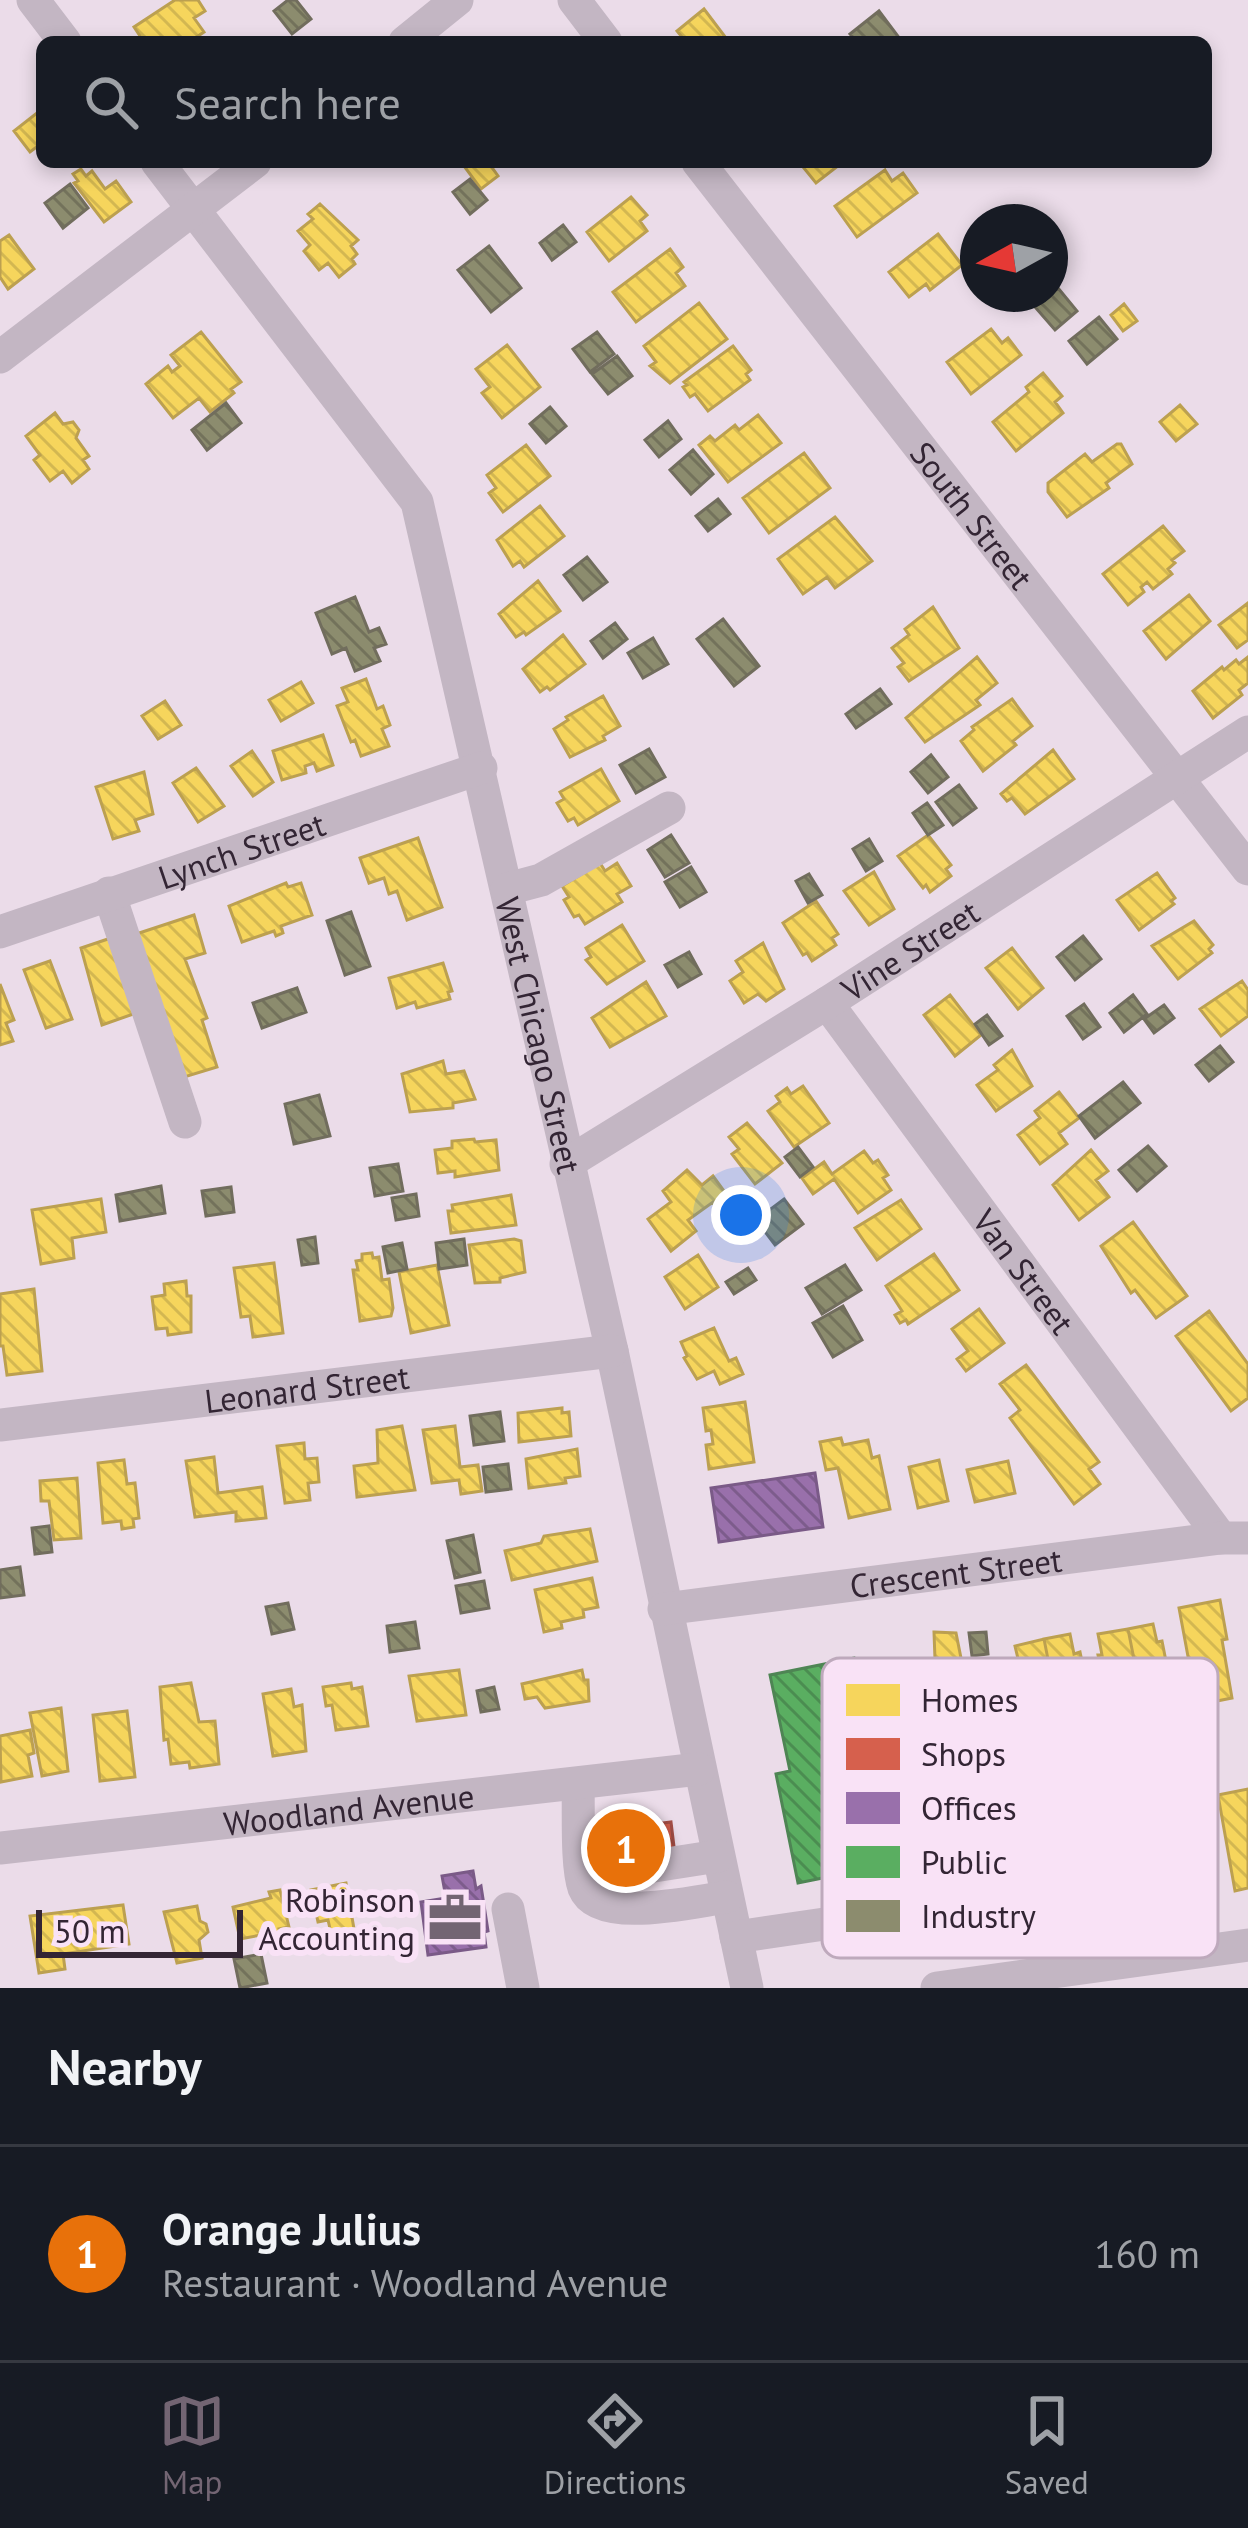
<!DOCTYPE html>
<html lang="en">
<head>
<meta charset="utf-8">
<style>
	body { margin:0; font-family:"PT Sans",sans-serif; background:#20242c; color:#f1f3f6 }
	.compass { position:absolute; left:960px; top:204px; width:108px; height:108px; border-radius:50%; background:#171b24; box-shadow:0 6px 18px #0003; rotate:262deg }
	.scale { position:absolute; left:36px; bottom:30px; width:207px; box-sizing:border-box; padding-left:12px; border:6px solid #332534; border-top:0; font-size:33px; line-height:42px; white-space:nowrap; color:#332534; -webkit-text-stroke:9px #f9e2f6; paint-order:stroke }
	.you { position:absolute; left:741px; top:1215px; width:42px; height:42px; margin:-30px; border:9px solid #fff; border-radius:50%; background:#1a73e8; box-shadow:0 0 0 18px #1a73e833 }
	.badge { display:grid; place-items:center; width:78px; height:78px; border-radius:50%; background:#736573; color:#fff; font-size:39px; font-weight:700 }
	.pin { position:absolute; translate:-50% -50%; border:6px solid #fff; box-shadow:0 3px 12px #0006 }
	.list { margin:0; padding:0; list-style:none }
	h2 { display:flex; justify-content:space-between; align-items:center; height:156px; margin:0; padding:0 48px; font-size:51px }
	h2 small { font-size:39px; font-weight:400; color:#9ea1a6 }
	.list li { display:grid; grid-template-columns:78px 1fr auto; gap:36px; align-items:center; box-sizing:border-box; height:216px; padding:0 48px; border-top:3px solid #363941 }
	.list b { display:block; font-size:45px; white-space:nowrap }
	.list p { margin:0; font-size:39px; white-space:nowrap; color:#9ea1a6 }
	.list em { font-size:39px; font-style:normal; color:#9ea1a6 }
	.icon { flex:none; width:66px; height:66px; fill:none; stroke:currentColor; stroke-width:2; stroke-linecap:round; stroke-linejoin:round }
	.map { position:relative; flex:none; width:1248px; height:1988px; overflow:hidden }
	.search { position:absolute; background:#171b24; box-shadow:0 6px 18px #0003; left:36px; right:36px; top:36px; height:132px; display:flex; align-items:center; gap:30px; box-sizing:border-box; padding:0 42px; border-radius:18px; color:#9ea1a6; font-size:45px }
	.sheet { height:372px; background:#171b24 }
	nav { display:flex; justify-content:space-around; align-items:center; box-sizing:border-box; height:168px; border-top:3px solid #363941; background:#171b24; font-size:33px; color:#9ea1a6 }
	nav a { display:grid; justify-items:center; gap:6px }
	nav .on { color:#736573 }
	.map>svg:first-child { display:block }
	.homes { fill:url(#homes-back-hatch); stroke:#bca050; stroke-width:3 }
	.shops { fill:url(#shops-back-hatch); stroke:#a54e46; stroke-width:3 }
	.offices { fill:url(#offices-back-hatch); stroke:#7a5a87; stroke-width:3 }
	.public { fill:url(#public-back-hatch); stroke:#4e8554; stroke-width:3 }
	.industry { fill:url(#industry-back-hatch); stroke:#716d5d; stroke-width:3 }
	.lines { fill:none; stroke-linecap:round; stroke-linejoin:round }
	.minor { stroke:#c3b6c3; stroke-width:33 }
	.labels { text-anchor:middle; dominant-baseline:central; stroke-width:12; stroke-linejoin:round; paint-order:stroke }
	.street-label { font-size:33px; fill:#332534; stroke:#f9e2f6 }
	.poi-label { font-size:33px; fill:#332534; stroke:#f9e2f6; text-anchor:end }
	.key { fill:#f9e2f6; stroke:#bea9bc; stroke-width:3 }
	.key-label { font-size:33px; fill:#332534 }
</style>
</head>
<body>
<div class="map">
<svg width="1248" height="1988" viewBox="0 0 1248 1988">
	<defs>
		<pattern id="homes-back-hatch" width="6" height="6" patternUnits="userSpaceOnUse" patternTransform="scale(3)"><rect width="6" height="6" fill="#f6d55c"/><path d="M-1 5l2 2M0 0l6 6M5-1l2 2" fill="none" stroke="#d3b751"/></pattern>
		<pattern id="shops-back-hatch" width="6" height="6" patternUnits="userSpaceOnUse" patternTransform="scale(3)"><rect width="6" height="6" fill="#d6604d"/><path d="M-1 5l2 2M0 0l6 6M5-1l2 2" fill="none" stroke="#ae4f41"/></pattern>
		<pattern id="offices-back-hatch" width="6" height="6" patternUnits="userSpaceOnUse" patternTransform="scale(3)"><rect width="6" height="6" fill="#9970ab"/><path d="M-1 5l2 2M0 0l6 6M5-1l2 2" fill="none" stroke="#7d5c8c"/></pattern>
		<pattern id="public-back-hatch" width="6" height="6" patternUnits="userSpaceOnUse" patternTransform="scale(3)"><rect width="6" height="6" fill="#5aae61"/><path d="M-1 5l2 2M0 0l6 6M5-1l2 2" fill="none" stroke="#4b8d51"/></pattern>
		<pattern id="industry-back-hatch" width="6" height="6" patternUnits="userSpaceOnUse" patternTransform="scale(3)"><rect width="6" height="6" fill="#8c8c6e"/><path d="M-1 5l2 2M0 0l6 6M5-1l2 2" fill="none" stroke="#73725b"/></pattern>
	</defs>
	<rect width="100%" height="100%" fill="#ebdce9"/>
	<!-- homes -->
	<path class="homes" d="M175,0H198L205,11L194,18L204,32L189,42H144L134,27Z
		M704,9L729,42H686L677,31Z
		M42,109V143L30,152L14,131Z
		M461,162H488L498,176L481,189Z
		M799,162H843L816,183Z
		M81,169L86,176L92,171L105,189L116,181L131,202L104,222L74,183L78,181L73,174Z
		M885,170L892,181L903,173L917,193L857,237L835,206Z
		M631,197L647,215L640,221L647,231L609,261L587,232Z
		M320,204L358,240L351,246L357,254L352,259L355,264L339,277L328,263L319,270L304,251L310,245L298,231L313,219L308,214Z
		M938,234L962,265L930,290L926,284L909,297L889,272Z
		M9,235L34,269L8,289L0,277V241Z
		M670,249L683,267L676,273L685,286L636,322L613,292Z
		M699,303L727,339L670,383L650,366L656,362L644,346Z
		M1124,304L1137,321L1123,331L1111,315Z
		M991,329L1002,343L1008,338L1021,355L971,394L947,362Z
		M201,332L241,382L231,389L234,393L210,412L199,398L173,418L146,384L168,366L172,372L180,366L171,355Z
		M507,345L540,387L502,418L482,393L490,387L476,369Z
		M733,346L751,370L746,374L750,380L708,411L695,394L690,397L683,387L687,385L684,382Z
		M1043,373L1062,396L1055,402L1063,413L1016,451L993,422L1029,392L1026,387Z
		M1180,405L1197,424L1176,441L1160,422Z
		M55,413L63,424L73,422L79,430L76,438L89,456L83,460L89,469L72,483L63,471L50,481L34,460L40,455L26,436Z
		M758,415L781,443L728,482L699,445L710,436L715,441L735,425L739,430Z
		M1117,444H1121L1132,464L1106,483L1109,488L1067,517L1048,492V483L1085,454L1092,462Z
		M526,445L550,476L503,512L489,493L496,488L487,475Z
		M804,453L830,488L769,533L743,498Z
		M540,506L564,536L524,567L520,561L513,566L497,540Z
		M835,517L872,561L835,588L827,577L803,594L778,559Z
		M1163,526L1184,551L1172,560L1175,563L1168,569L1172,574L1153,589L1147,582L1141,587L1144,592L1128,605L1103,574Z
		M538,581L560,611L526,635L524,632L516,637L499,614Z
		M1189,595L1210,621L1166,659L1144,631Z
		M1248,603V640L1237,648L1219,625Z
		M933,607L959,648L909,681L898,667L904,663L892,648L909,635L905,629Z
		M563,635L585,664L550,690L547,687L540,692L523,669Z
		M977,657L997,683L976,700L980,705L925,742L906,718Z
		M1248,657V683L1239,690L1242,695L1213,718L1193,691L1222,667L1224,670L1236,660L1239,664Z
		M366,679L377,709L383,706L390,725L382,729L389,746L361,756L355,740L351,742L337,706L348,702L342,688Z
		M301,682L313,703L281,721L269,700Z
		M603,696L620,726L603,736L605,740L570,757L554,729L568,720L566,717Z
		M1012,699L1032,726L1013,741L1016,745L983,771L961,741L974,730L972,727Z
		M165,701L181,725L158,739L142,716Z
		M323,735L333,765L317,771L314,763L305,766L306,773L282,780L273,751Z
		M1053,750L1074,779L1025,814L1012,798L1007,801L1001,794Z
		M252,751L273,782L253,796L231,766Z
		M196,768L224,806L198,822L173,783Z
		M601,769L619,801L578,825L574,818L568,821L557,803L564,799L560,792Z
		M144,772L153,814L135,820L139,831L113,839L96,787Z
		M928,835L951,865L946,869L951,876L930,892L926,885L923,888L898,856Z
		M418,838L442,907L407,920L397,891L389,894L384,878L369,883L360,858Z
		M600,863L605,871L617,863L631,886L617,894L622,902L585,924L579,915L574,917L564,900L569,897L562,886Z
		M874,872L894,909L869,925L844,891Z
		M1157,873L1175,898L1171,901L1174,904L1139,930L1117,900Z
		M286,883L288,887L301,883L312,915L281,926L283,933L276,936L274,931L242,942L229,906Z
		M816,901L838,934L832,938L836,945L812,961L807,953L803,955L783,923Z
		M194,915L205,953L185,959L207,1018L202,1020L217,1067L181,1078L130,936Z
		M1194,921L1213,945L1209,949L1212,953L1178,979L1152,946Z
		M622,925L644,961L607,984L586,960L591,957L586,948Z
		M111,938L139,1012L102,1025L81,948Z
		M763,943L784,989L766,1001L758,994L744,1003L730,981L743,972L736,961Z
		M1012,948L1043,988L1018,1009L986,968Z
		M50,961L72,1019L46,1028L24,970Z
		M443,963L452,991L448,992L450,999L417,1008L415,1002L397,1008L389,978Z
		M1242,981L1248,990V1016L1221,1036L1200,1009Z
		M646,982L666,1016L610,1047L592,1018Z
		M0,984L14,1020L6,1023L13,1041L0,1045Z
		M950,995L981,1035L955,1056L924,1015Z
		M1012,1050L1032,1086L996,1111L977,1085L998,1070L994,1065Z
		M443,1061L446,1074L464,1071L475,1099L453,1103V1108L410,1112L402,1074Z
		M803,1086L829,1123L794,1147L768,1111L780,1102L776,1096L787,1088L791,1094Z
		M1059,1092L1079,1118L1059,1133L1067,1144L1040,1164L1018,1135L1040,1118L1035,1111Z
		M747,1123L782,1163L755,1184L732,1154L739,1149L729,1137Z
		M474,1139L475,1142L496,1140L499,1170L455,1177V1171L438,1173L435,1150L452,1148V1141Z
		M1091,1150L1108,1171L1096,1180L1109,1197L1079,1220L1053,1185Z
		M864,1151L873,1163L878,1160L888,1175L883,1178L891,1190L858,1213L834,1179L813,1194L802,1178L824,1162L832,1174Z
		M687,1170L702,1185L713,1176L732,1202L720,1211L713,1202L688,1220L696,1231L671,1251L648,1219L671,1202L663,1191Z
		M511,1195L516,1225L451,1233L448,1211H453L452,1205Z
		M101,1199L106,1232L72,1238L74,1258L41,1264L32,1210Z
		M901,1200L921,1229L877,1260L855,1228Z
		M1133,1222L1187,1296L1156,1318L1135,1290L1131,1293L1101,1246Z
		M514,1239L521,1241L525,1272L500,1278V1282L475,1283L469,1245Z
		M372,1253L373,1258L379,1257L382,1280L389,1279L393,1308L391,1316L360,1321L353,1270H358L356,1261L362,1260V1254Z
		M934,1254L959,1290L908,1324L906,1320L900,1323L895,1315L902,1311L886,1286Z
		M698,1255L718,1287L685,1309L665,1277Z
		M274,1263L283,1333L253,1337L250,1316L241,1317L234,1268Z
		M437,1265L449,1325L411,1333L399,1272Z
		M186,1281L187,1296H191V1332L168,1335L167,1328L156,1329L152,1297L165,1295L164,1284Z
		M34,1289L42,1371L7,1375L3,1346H0V1294Z
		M979,1309L1004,1343L966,1371L957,1359L968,1351L952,1329Z
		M1209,1311L1248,1364V1398L1231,1411L1176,1336Z
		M714,1328L729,1361L736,1358L743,1374L720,1384L714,1371L697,1379L684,1358L687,1356L681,1342Z
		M1026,1365L1099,1462L1089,1469L1100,1484L1074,1504L1010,1418L1020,1410L1000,1384Z
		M745,1402L754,1462L709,1469L706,1445L713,1444L711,1430L706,1431L703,1408Z
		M562,1408V1413L569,1412L571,1436L519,1442L518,1413Z
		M402,1426L415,1490L357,1497L354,1466L378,1463L377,1430Z
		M455,1426L460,1467L478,1465L482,1491L461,1494L459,1480L432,1483L423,1430Z
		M841,1438L843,1445L868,1440L872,1458L879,1456L890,1509L849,1518L838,1468L826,1470L820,1442Z
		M304,1443L305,1459L317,1458L319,1482L308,1483L310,1500L285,1503L277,1446Z
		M577,1449L580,1476L565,1478L566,1483L529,1488L526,1459Z
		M214,1457L218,1493L262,1487L266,1518L236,1521V1512L195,1517L186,1461Z
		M124,1460L127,1484L135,1483L139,1518L133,1519L134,1527L122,1529L121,1521L103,1523L98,1463Z
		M939,1460L948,1501L918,1508L909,1467Z
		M1008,1461L1015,1493L975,1502L967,1470Z
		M77,1478L81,1538L54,1540L49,1501H41L40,1481Z
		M590,1529L597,1561L512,1580L505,1551L541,1543L544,1536Z
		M592,1578L598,1607L583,1610L584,1617L561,1622L562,1628L544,1632L535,1590Z
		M1220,1600L1227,1639L1222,1640L1232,1698L1197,1705L1179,1608Z
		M1153,1624L1157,1642L1162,1641L1176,1712L1159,1715L1160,1723L1147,1725L1128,1629Z
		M1128,1629L1147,1725L1131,1728L1130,1721L1112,1724L1098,1655H1102L1098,1634Z
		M934,1632L956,1633L962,1663L971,1662L973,1684L936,1687Z
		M1070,1634L1074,1654L1080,1652L1095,1723L1074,1728L1076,1733L1063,1736L1044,1639Z
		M1044,1639L1063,1736L1046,1739L1044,1733L1028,1737L1014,1668L1020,1667L1015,1646Z
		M459,1670L466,1715L417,1721L409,1676Z
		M582,1670L584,1680H588L589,1701L545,1708L537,1697L525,1699L522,1684Z
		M191,1683L199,1722L215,1721L219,1764L190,1768L189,1762L171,1764L168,1739L164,1740L160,1687Z
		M351,1683L352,1689L362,1687L368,1726L336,1730L332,1705L326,1706L323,1687Z
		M291,1689L294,1707L302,1705L306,1751L273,1756L263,1694Z
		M61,1708L68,1771L42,1776L30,1713Z
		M127,1711L135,1777L100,1781L93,1715Z
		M30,1730L34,1753L28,1755L32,1776L1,1782L0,1736Z
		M1248,1789V1888L1235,1891L1218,1795Z
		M346,1883L357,1946L335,1950L328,1920L318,1922L311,1890Z
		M280,1890L289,1927L279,1929L283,1942L263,1946L261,1935L240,1939L233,1907L271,1898L269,1892Z
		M123,1905L129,1944L63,1954L65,1969L39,1973L30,1916Z
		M197,1906L200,1921L206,1924L208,1932L199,1940L202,1958L177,1963L164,1912Z"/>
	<!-- shops -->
	<path class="shops" d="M671,1822L675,1855L612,1863L608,1830Z"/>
	<!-- offices -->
	<path class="offices" d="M815,1473L823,1527L719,1542L711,1488Z
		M473,1871L476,1889L481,1886L488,1931L484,1932L486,1947L428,1955L421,1902L446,1898L442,1876Z"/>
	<!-- public -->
	<path class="public" d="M854,1658L897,1863L798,1883L776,1774L790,1771L770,1675Z"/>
	<!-- industry -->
	<path class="industry" d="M288,0H296L311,19L292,34L274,11Z
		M879,11L900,39L896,42H857L850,34Z
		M470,179L487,200L470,214L453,192Z
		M70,184L88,208L63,228L45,203Z
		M563,225L576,242L552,260L540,243Z
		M489,246L521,288L491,312L458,270Z
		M1058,288L1077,311L1055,330L1035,307Z
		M1099,317L1117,339L1087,364L1069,341Z
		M597,332L614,354L590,372L573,349Z
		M617,356L632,376L608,394L592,374Z
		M226,403L241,423L207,450L192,430Z
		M550,407L566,426L546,443L530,424Z
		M668,421L681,439L659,457L645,440Z
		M693,450L713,474L691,494L670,470Z
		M718,499L730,514L708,531L696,516Z
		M587,557L607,582L583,600L564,575Z
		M355,597L369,632L379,628L386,644L374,648L380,661L355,671L346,648L332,654L316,613Z
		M723,619L759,666L734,686L697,639Z
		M615,623L627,639L603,658L591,641Z
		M653,638L668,664L643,678L628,653Z
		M880,689L891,704L856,728L846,714Z
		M649,749L665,777L636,793L620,765Z
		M931,755L948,777L928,793L911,772Z
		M959,785L976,808L953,825L936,802Z
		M927,803L943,825L928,835L913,813Z
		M671,835L689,863L665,877L648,850Z
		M869,839L882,861L866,871L853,849Z
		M691,867L706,892L680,907L665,882Z
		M809,874L822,895L808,903L796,881Z
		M351,912L370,966L345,975L327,921Z
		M1083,936L1101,959L1075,980L1057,957Z
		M689,952L701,974L678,987L665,965Z
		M297,988L306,1012L262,1028L253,1003Z
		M1133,995L1147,1014L1124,1032L1110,1013Z
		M1084,1004L1100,1027L1083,1039L1067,1016Z
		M1164,1005L1174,1018L1154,1033L1144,1019Z
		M987,1015L1002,1036L989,1045L975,1024Z
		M1220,1046L1233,1062L1209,1081L1196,1065Z
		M1123,1082L1140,1103L1095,1138L1079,1116Z
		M319,1095L330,1136L294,1144L285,1104Z
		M1148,1146L1166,1166L1137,1191L1119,1170Z
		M798,1147L813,1167L800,1177L785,1157Z
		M398,1164L403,1191L375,1196L370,1168Z
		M161,1186L165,1213L120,1221L116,1195Z
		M231,1187L234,1212L206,1216L202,1191Z
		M416,1194L419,1216L396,1220L392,1198Z
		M784,1199L803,1224L775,1245L756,1220Z
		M315,1237L318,1263L302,1265L298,1240Z
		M464,1239L467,1265L439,1269L436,1243Z
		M402,1243L407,1269L388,1273L383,1247Z
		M845,1265L861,1290L822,1314L806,1288Z
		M748,1268L756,1280L734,1294L726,1282Z
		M843,1306L862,1340L833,1357L813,1323Z
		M500,1412L504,1441L474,1445L470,1416Z
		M508,1464L511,1489L486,1492L483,1467Z
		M49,1526L52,1552L35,1554L32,1528Z
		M473,1535L480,1572L455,1578L447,1541Z
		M20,1567L24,1595L0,1598V1570Z
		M484,1581L489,1608L461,1613L456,1586Z
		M288,1603L294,1629L272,1634L266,1607Z
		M415,1622L419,1648L390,1652L387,1626Z
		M986,1632L988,1654L972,1656L969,1633Z
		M494,1687L499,1709L481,1712L477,1691Z
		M261,1954L267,1983L240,1988L234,1959Z"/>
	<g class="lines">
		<!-- minor -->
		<g class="minor">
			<path d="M33,0L65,42"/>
			<path d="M574,0L606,42"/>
			<path d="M405,42L457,0"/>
			<path id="s1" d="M157,162L417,502L612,1351L747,1988"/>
			<path id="s2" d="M698,162L1248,869"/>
			<path d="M0,357L255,162"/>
			<path d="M507,889L541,880L669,808"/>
			<path d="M109,893L185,1122"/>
			<path id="s3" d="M0,932L481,768"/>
			<path id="s4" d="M827,1003L1221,1538"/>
			<path id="s5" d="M566,1164L827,1003L1248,732"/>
			<path id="s6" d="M0,1425L612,1351"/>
			<path id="s7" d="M664,1609L1221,1538H1248"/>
			<path d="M578,1784C579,1809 576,1866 584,1888C599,1925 695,1901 727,1897"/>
			<path d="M596,1832L599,1864L609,1873L718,1856"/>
			<path id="s8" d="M0,1848L699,1769"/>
			<path d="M508,1909L523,1988"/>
			<path d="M736,1937L893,1914"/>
			<path d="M937,1988L1248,1945"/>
		</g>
	</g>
	<!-- icons -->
	<defs>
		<symbol id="office-bare" viewBox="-9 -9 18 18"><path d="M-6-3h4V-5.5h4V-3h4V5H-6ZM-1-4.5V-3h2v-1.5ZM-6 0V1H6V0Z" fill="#736573" stroke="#f9e2f6" stroke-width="2.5" paint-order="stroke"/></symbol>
	</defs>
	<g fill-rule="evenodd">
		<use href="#office-bare" x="417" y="1880" width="76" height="76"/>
	</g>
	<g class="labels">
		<!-- street labels -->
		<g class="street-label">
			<text stroke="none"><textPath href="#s2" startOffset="447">South Street</textPath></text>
			<text stroke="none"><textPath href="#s3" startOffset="255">Lynch Street</textPath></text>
			<text stroke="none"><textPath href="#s5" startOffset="405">Vine Street</textPath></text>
			<text stroke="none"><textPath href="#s1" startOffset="975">West Chicago Street</textPath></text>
			<text stroke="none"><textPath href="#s4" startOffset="333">Van Street</textPath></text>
			<text stroke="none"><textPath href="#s6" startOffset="309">Leonard Street</textPath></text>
			<text stroke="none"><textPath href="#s7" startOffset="294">Crescent Street</textPath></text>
			<text stroke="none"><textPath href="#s8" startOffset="351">Woodland Avenue</textPath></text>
		</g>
		<!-- poi labels -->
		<g class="poi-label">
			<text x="415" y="1899">Robinson<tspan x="415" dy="38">Accounting</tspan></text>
		</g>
	</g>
	<!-- legend -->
	<rect x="822" y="1658" width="396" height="300" rx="18" class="key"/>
	<rect x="846" y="1684" width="54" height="32" fill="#f6d55c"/>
	<rect x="846" y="1738" width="54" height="32" fill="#d6604d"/>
	<rect x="846" y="1792" width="54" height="32" fill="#9970ab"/>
	<rect x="846" y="1846" width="54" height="32" fill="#5aae61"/>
	<rect x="846" y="1900" width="54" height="32" fill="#8c8c6e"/>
	<g class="key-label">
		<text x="921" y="1712">Homes</text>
		<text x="921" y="1766">Shops</text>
		<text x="921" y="1820">Offices</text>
		<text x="921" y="1874">Public</text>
		<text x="921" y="1928">Industry</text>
	</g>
</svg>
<svg class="compass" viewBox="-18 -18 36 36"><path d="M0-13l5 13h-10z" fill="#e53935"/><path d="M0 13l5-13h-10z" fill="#9ea1a6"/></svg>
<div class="scale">50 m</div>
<div class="you"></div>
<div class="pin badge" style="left:626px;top:1848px;background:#e8710a">1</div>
<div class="search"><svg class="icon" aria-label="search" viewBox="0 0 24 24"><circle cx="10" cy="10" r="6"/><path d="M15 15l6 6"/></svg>Search here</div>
</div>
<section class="sheet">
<h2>Nearby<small></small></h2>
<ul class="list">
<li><span class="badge" style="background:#e8710a">1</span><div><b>Orange Julius</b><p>Restaurant · Woodland Avenue</p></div><em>160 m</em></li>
</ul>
</section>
<nav>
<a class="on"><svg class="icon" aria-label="map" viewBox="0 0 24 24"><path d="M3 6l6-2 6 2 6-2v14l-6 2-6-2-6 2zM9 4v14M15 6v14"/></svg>Map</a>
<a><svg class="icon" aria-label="directions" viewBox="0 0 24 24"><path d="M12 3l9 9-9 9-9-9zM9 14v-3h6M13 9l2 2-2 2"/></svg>Directions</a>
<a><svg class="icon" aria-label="saved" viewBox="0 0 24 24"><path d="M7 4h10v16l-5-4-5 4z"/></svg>Saved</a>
</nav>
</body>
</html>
